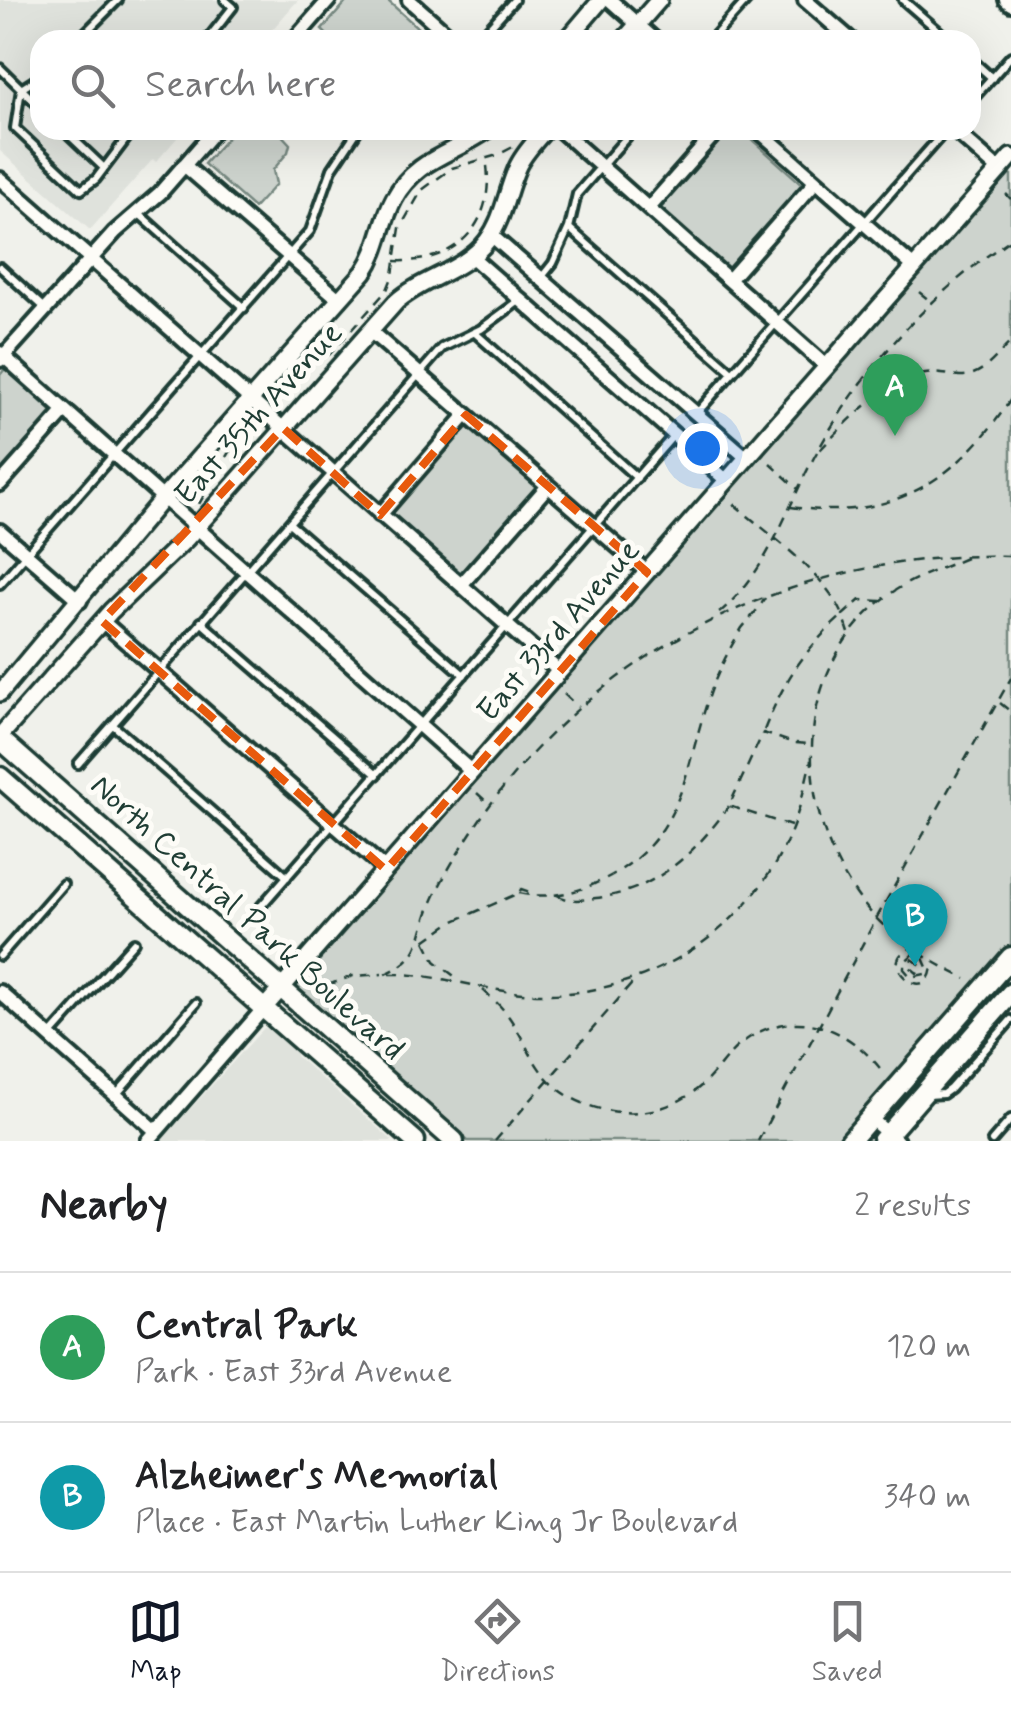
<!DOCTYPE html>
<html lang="en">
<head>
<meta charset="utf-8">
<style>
	body { margin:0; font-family:Mynerve,sans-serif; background:#f2f2f2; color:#202124 }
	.you { position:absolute; left:702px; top:448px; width:35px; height:35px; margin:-25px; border:8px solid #fff; border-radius:50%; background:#1a73e8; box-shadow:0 0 0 15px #1a73e833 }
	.badge { display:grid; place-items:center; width:65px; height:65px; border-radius:50%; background:#111827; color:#fff; font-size:32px; font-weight:700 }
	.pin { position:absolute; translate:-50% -82px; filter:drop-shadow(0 2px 5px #0008) }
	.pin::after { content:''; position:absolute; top:52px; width:35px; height:30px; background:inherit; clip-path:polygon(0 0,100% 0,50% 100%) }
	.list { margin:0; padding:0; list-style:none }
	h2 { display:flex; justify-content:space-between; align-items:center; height:130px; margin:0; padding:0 40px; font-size:42px }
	h2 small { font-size:32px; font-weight:400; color:#757577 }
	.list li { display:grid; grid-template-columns:65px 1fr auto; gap:30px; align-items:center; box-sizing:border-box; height:150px; padding:0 40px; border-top:2px solid #e0e0e0 }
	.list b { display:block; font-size:38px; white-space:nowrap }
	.list p { margin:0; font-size:32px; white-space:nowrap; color:#757577 }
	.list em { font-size:32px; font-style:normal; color:#757577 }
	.icon { flex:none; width:55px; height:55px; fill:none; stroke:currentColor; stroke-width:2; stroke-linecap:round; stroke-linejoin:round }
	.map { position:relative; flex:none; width:1011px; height:1141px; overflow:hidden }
	.search { position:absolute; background:#fff; box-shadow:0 10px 40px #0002; left:30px; right:30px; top:30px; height:110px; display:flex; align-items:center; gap:25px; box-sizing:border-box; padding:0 35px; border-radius:30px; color:#757577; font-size:38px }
	.sheet { height:430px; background:#fff }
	nav { display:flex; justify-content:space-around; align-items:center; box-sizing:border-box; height:140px; border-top:2px solid #e0e0e0; background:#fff; font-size:28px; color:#757577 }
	nav a { display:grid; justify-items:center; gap:5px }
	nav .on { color:#111827 }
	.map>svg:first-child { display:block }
	.built { fill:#dfe2dc }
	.green { fill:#cdd3cd; stroke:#768880; stroke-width:2.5 }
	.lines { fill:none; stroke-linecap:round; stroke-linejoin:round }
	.service-casing { stroke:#1f3d34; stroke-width:14 }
	.minor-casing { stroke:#1f3d34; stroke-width:20 }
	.tertiary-casing { stroke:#1f3d34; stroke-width:22 }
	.secondary-casing { stroke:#1f3d34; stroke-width:25 }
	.path { stroke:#1f3d34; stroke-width:2.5; stroke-dasharray:10 8; stroke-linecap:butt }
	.service { stroke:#fdfcf7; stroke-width:6 }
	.minor { stroke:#fdfcf7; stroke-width:12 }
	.tertiary { stroke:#fdfcf7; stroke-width:15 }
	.secondary { stroke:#fdfcf7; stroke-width:18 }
	.marked { fill:none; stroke:#e8590c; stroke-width:8; stroke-dasharray:20 12; stroke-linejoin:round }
	.labels { text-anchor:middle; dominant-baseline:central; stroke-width:10; stroke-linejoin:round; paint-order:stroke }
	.street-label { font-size:32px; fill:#1f3d34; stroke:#fdfcf7 }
</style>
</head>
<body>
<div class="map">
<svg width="1011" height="1141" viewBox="0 0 1011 1141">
	<rect width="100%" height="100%" fill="#f0f1eb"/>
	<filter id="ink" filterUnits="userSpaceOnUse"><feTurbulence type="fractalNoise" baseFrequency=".01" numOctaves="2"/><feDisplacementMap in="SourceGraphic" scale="20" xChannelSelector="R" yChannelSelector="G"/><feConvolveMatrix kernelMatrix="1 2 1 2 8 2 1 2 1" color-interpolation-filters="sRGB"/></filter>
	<g filter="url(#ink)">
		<!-- built -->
		<path class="built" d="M0,0H298L263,40H40V130H184L156,162L153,159L90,230L0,151Z
			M264,1028L271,1029L297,1050L296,1056L393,1141H161Z"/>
		<!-- green -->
		<path class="green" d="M348,0H387L417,27L405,40H332L322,30Z
			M234,130H277L290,144L288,152L273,170L276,184L254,208L204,164Z
			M729,130H741L803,185L728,269L659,208Z
			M1011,169V947L840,1141H468L296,987Z
			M5,369L54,413L0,475V375Z
			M468,425L538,487L461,576L390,514Z"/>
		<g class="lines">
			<defs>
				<path id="service" d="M903,0L949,40
					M78,40L118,0
					M207,40L233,7L225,0
					M478,40L514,0
					M711,40L747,0
					M971,59L992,78
					M0,68L40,107
					M21,89L15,128L81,190L96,179L133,130
					M21,89L40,77
					M971,101L1011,56
					M64,130L104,168
					M137,212L244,308
					M569,228L732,372
					M0,267L46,309
					M541,278L553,263L569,228L577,194L633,130
					M474,332L637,478
					M696,414L946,130
					M289,523L464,675
					M0,584L310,231L332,169L358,130
					M201,622L377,775
					M113,725L287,877
					M78,764L442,348L481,329L519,301
					M255,913L673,436
					M0,956L63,884
					M50,1036L134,942
					M116,1095L196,1003
					M928,1095L943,1094L950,1089L1011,1020
					M992,1141L1011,1119"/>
				<path id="minor" d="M409,0L454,40
					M610,0L655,40
					M805,0L851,40
					M1006,0L1011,4
					M294,40L329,0
					M560,130L827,367
					M758,130L914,267
					M954,130L999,170
					M184,165L340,300
					M0,179L560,672
					M649,208L718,130
					M491,235L747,458
					M472,257L727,481
					M729,280L816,181
					M370,331L647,572
					M0,353L472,772
					M0,360L115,232L160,193L215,130
					M0,484L64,412
					M380,515L466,415
					M0,531L80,601
					M461,585L548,486
					M102,621L386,870
					M0,992L156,1131
					M871,1119L897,1141
					M148,1141L264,1008"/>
				<path id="tertiary" d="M567,40L601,0
					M624,40L659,0
					M0,693L163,498L364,272C380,249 381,223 394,199C415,159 453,154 487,130
					M0,736L111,611L187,538L396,302C424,277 464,271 487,241C504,218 506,193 517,168C523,154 535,142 545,130
					M264,1008L1011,157"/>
				<path id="secondary" d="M0,739L454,1141
					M0,777L415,1141
					M850,1141L1011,957
					M882,1141L1011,993"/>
			</defs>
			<!-- service casing -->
			<use href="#service" class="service-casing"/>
			<!-- minor casing -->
			<use href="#minor" class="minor-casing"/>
			<!-- tertiary casing -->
			<use href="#tertiary" class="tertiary-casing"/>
			<!-- secondary casing -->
			<use href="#secondary" class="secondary-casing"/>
			<!-- path -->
			<path class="path" d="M1006,194L1011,199
				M395,261C458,264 497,222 486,159
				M919,292L930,301
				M294,371L330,354L387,290L393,275L400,228L422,190L452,168L498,155L513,147
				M820,450C848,421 880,386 921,375C935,371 946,375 960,376C983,377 995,356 1011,342
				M770,463L798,489
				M199,504L240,433
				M734,504C769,535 824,572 843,615C802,652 783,682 763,733
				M791,507C891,522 957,481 1011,399
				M966,558C940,569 912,578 890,594C791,666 791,811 862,902C890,938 927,959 966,979
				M719,613C771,569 785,509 817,452C864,367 931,293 1011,239
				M849,633L843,615L860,600L880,601
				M564,694L578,707
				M1000,703L1011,712
				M477,793L490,805
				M791,826L729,806L763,733L794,743L812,744
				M519,893C543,899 572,894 594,884C690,842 682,766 714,683C722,663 731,646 742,628C750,618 759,609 765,598
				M557,895C569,902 582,900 596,898C656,891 695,853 729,806
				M425,941L450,923L519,893L521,889L533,893
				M425,941L435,961L458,979
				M918,946C865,958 932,1013 932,963
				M918,952L932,961
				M915,953L904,962V969L911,977L925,974L927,967L923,958
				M912,959L921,965L917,973L909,966Z
				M385,974C425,957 417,935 432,902C441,881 453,861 465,842C582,654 792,551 1011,556
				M390,974C442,973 489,994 541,994C646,996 749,932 790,834C800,810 805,785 811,760
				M312,982L319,988L353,976L382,974
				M483,990C492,998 502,1007 509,1017C530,1047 534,1074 567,1095C609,1121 666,1118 702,1085C716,1073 725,1057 738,1046C790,1003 847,1025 883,1072
				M495,1141L636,979
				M758,1141L876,919L1011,678"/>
			<!-- service -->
			<use href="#service" class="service"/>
			<!-- minor -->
			<use href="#minor" class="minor"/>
			<!-- tertiary -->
			<use href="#tertiary" class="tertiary"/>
			<!-- secondary -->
			<use href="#secondary" class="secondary"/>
		</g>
	</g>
	<!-- marked area -->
	<path class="marked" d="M466,415L647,572L386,870L102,621L283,428L380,515Z"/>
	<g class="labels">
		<!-- street labels -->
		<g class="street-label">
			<text transform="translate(259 414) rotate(-48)">East 35th Avenue</text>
			<text transform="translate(559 631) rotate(-49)">East 33rd Avenue</text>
			<text transform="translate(247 918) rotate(42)">North Central Park Boulevard</text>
		</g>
	</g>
</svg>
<div class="you"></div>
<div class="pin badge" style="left:895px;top:436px;background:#2e9e5b">A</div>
<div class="pin badge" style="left:915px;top:966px;background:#0f9aa8">B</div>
<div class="search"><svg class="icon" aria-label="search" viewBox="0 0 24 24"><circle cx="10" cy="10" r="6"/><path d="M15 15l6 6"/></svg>Search here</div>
</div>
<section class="sheet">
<h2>Nearby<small>2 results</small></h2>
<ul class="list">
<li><span class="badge" style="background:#2e9e5b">A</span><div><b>Central Park</b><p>Park · East 33rd Avenue</p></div><em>120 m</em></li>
<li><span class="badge" style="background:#0f9aa8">B</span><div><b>Alzheimer's Memorial</b><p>Place · East Martin Luther King Jr Boulevard</p></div><em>340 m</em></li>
</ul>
</section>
<nav>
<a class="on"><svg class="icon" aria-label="map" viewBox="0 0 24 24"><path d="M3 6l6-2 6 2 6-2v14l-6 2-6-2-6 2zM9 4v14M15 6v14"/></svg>Map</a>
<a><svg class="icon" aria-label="directions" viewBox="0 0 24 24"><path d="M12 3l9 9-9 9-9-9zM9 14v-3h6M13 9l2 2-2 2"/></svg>Directions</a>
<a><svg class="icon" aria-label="saved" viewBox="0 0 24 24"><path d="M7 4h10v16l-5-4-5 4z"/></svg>Saved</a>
</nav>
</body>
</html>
